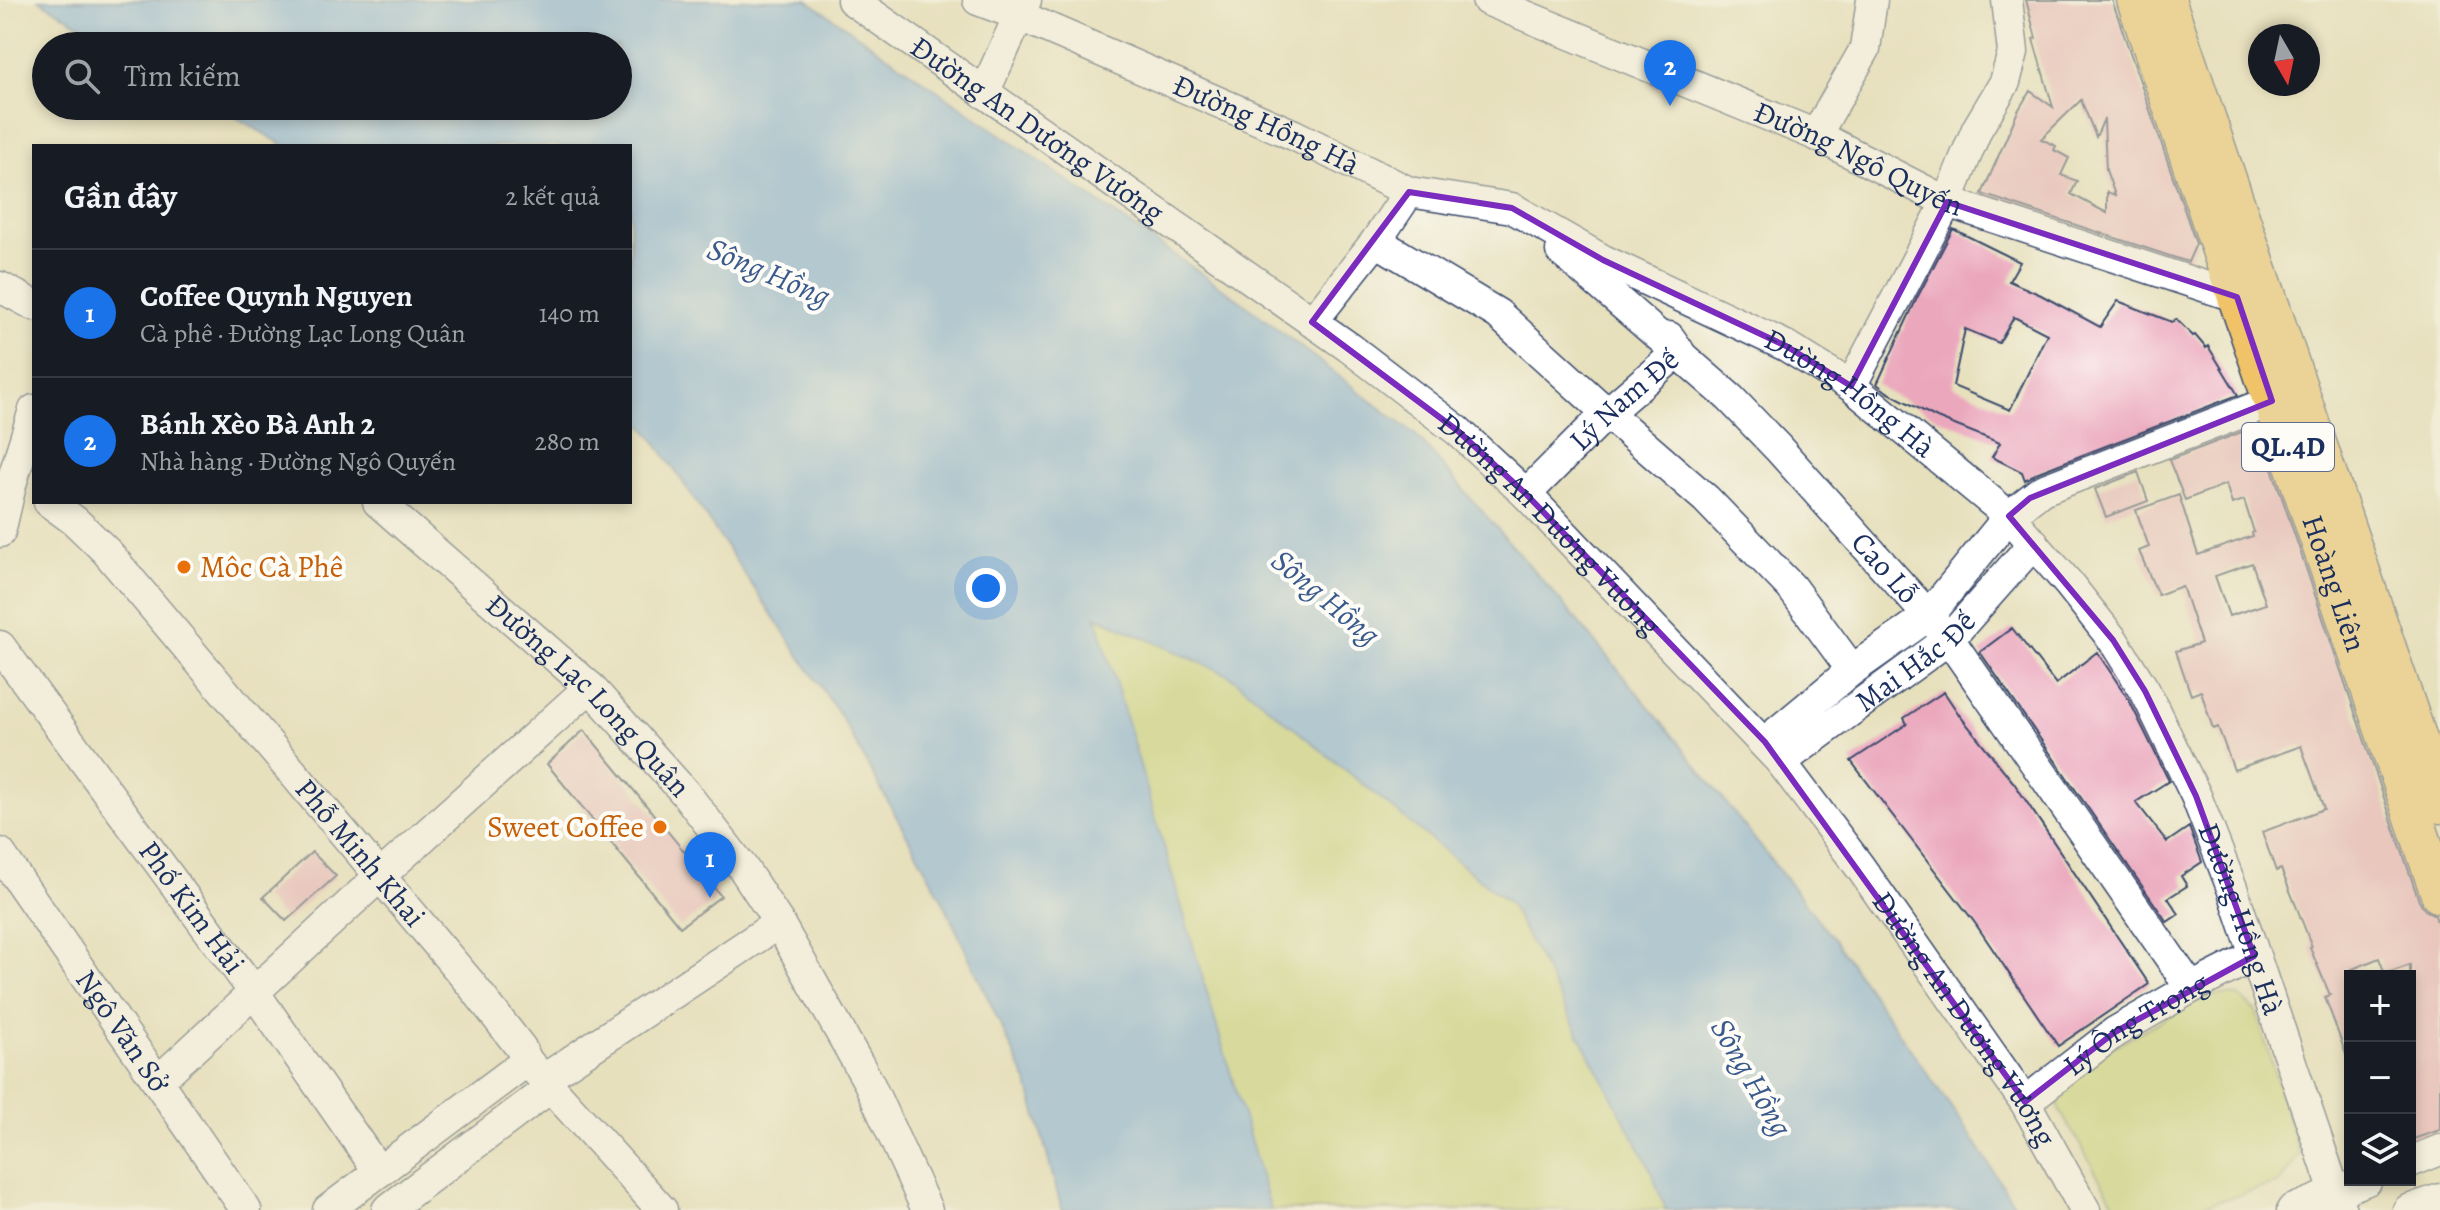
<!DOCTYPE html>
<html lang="vi">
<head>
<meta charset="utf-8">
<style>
	body { margin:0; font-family:Alegreya,serif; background:#20242c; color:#f1f3f6 }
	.controls { position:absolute; right:24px; bottom:24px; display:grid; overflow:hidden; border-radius:0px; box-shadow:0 4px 12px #0003 }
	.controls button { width:72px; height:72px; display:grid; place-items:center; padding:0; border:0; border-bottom:2px solid #363941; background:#171b24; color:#f1f3f6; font:40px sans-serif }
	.compass { position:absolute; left:2248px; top:24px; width:72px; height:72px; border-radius:50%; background:#171b24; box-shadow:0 4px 12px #0003; rotate:171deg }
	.you { position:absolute; left:986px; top:588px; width:28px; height:28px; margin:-20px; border:6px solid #fff; border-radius:50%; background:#1a73e8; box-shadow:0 0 0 12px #1a73e833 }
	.badge { display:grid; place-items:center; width:52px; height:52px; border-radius:50%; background:#1a73e8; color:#fff; font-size:26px; font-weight:700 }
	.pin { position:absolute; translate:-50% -66px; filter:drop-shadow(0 2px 4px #0008) }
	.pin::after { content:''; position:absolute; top:42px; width:28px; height:24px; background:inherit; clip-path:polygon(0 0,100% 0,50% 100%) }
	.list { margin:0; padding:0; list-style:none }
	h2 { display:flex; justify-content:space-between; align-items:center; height:104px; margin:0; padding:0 32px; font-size:34px }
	h2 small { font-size:26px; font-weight:400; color:#9ea1a6 }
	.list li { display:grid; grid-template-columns:52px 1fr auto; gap:24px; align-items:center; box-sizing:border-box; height:128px; padding:0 32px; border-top:2px solid #363941 }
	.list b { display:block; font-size:30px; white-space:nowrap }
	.list p { margin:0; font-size:26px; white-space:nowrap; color:#9ea1a6 }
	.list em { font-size:26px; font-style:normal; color:#9ea1a6 }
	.icon { flex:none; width:44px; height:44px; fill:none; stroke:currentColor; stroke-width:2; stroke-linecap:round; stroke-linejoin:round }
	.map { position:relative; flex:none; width:2440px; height:1210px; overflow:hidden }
	.search { position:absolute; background:#171b24; box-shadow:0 4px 12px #0003; left:32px; top:32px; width:600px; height:88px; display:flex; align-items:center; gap:20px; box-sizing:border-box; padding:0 28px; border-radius:44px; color:#9ea1a6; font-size:30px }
	.panel { position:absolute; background:#171b24; box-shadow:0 4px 12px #0003; left:32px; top:144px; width:600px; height:360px; border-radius:0px }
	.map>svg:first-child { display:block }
	.green { fill:#c5d375; stroke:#70816a; stroke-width:2 }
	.water { fill:#75abe4; stroke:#486da1; stroke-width:2 }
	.building { fill:#eba8bd; fill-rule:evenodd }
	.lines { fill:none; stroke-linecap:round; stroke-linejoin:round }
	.minor-casing { stroke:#3a4a6c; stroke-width:33 }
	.major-casing { stroke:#3a4a6c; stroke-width:41 }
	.minor { stroke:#fff; stroke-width:30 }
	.major { stroke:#f0c369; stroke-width:38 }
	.marked { fill:none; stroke:#7b2cbf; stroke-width:6; stroke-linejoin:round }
	.food-dot { fill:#e8710a; stroke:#fdfcf7; stroke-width:3 }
	.labels { text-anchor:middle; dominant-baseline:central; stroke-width:8; stroke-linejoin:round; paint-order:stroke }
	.shield { fill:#fdfcf7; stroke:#5f6c8c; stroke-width:2 }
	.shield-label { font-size:28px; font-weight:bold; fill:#1b2f5e }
	.street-label { font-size:30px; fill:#1b2f5e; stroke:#fdfcf7 }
	.food-label { font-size:30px; fill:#c56008; stroke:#fdfcf7; text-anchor:start }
	.water-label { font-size:32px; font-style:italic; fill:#3a5a8d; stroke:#fdfcf7 }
</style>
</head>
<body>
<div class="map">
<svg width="2440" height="1210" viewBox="0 0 2440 1210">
	<rect width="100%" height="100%" fill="#fdfcf7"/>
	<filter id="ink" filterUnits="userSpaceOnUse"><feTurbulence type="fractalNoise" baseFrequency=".0125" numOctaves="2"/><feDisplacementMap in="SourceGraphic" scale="16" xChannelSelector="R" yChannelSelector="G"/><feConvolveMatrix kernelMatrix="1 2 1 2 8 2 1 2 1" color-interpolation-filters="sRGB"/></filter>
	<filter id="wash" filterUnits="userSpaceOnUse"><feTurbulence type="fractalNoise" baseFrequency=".006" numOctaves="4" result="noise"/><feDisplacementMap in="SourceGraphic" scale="32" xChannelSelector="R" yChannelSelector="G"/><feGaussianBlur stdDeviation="1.8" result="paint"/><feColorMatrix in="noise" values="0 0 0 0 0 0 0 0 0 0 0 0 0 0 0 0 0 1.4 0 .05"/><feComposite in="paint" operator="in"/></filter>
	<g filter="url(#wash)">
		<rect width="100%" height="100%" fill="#e7e0bd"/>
		<!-- green -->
		<path class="green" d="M1095,616L1229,675L1510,904L1649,1166L1666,1210H1271Z
			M2218,995L2239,996L2256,1011L2299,1155L2279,1183L2188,1210H2118L2058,1107V1088L2069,1071L2195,1002Z"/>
		<!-- water -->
		<path class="water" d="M39,0H807L1238,299L1416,435L1576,619L1674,737L1835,941L1967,1130L2018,1210H1666L1649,1166L1510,904L1229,675L1096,616L1271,1210H1062L1028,1084L940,895L841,717L651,435L630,412V146H285L217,106H618V46H116Z"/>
		<g id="blocks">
			<!-- building -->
			<path class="building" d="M2026,0H2112L2196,244L2188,262L1982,194L2018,111L2030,91L2053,107L2033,39L2036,38ZM2081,100L2096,137L2104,119L2106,170L2115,195L2107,192V213L2071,194L2077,181L2061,175L2069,158L2054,150L2056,146L2041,139Z
				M1953,229L2020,262L2009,281L2041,295L2100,327L2118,301L2172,322L2176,319L2193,336L2195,335L2206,348L2208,346L2238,395L2036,473L2025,480L2022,472L1992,457L2000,443L1937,418L1887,392L1877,384L1917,298ZM2014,317L2047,334L2010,410L1953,386L1965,329L1999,343Z
				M2252,428L2254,432L2259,430L2419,901L2425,910L2435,915L2440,933V1130L2410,1140V965L2385,974L2379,958L2350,970L2348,1060L2325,997L2330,995L2310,948L2312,947L2297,908L2281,869L2276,871L2262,832L2324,809L2301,746L2234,770L2218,727L2213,729L2201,691L2191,695L2176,651L2201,643L2182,586L2158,595L2139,551L2149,547L2136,510L2179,495L2198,555L2253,536L2252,533L2254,532L2244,500L2232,504L2226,484L2185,500L2169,460ZM2252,563L2266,604L2229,616L2215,576Z
				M2138,472L2148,501L2106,517L2095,489Z
				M2012,628L2056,684L2097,652L2129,700L2169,781L2136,802L2167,842L2189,827L2202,862L2181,876L2187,886L2168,898L2179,914L2167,922L1980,652Z
				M1944,692L1960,716L2014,783L2149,984L2058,1046L1975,923L1851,761L1907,724L1904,718Z
				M584,730L721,896L680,927L547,764Z
				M312,852L336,876L286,921L263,897Z"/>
		</g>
	</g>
	<g filter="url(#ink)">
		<use href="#blocks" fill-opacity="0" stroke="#3a4a6c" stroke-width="2"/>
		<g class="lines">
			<defs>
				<g id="minor">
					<path id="s1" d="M852,0L1350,348L1458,431L1526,494L1781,762L1860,867L2025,1102L2085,1210"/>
					<path id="s2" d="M978,0L1018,15L1294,135L1409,192L1512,208L1603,260L1786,346L1851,386L2009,516L2068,583L2113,640L2145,691L2196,796L2232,888L2341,1210"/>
					<path id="s3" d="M1487,0L1816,135L1947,202L2237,297"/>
					<path d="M984,93L1026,0"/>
					<path d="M1816,135L1865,49L1872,0"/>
					<path d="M1376,241L1498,314L1607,413L1706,499L1791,587L1852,670"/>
					<path id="s4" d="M1561,251L1730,398L1778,448L1949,639L2191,988"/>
					<path d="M0,287L34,305"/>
					<path d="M1312,322L1376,241L1409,192"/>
					<path d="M1851,386L1947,202L1977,129L2005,82L2013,52L2007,0"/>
					<path id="s5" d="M1526,494L1607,413L1679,351L1669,337"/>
					<path id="s6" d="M49,502L75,521L106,551L471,984L521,1048L527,1061L662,1210"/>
					<path id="s7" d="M378,502L590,687L686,794L743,868L779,923L869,1083L927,1210"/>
					<path d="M0,532L12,481L34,410"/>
					<path id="s8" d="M0,646L254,992L379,1172"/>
					<path d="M1765,742L1852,670L1928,616L2009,516L2042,490L2272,401"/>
					<path id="s9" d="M1781,762L1949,639L2034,543"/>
					<path id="s10" d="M0,853L246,1210"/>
					<path d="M544,1079L779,923"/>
					<path d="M158,1081L381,875L590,687"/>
					<path id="s11" d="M2025,1102L2115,1032L2191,988L2254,956"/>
					<path d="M2410,1162L2440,1150"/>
					<path d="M328,1210L527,1061"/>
					<path d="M387,1210L551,1087"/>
					<path d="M2292,1210L2367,1180"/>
					<path d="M2408,1210L2440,1199"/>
				</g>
				<g id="major">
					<path id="s12" d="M2136,0L2440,894"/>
					<path d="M2166,0L2440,804"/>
				</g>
			</defs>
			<!-- minor casing -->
			<use href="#minor" class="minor-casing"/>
			<!-- major casing -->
			<use href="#major" class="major-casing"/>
			<!-- minor -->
			<use href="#minor" class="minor"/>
			<!-- major -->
			<use href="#major" class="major"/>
		</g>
	</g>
	<!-- marked area -->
	<path d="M0 0H2440V1210H0ZM1409,192L1512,208L1603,260L1786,346L1851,386L1947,202L2237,297L2272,401L2030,498L2009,516L2113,640L2145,691L2196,796L2254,956L2115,1032L2025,1102L1765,742L1526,494L1458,431L1312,322Z" fill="#e7e0bd" fill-opacity=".55" fill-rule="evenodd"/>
	<path class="marked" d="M1409,192L1512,208L1603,260L1786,346L1851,386L1947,202L2237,297L2272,401L2030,498L2009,516L2113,640L2145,691L2196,796L2254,956L2115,1032L2025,1102L1765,742L1526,494L1458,431L1312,322Z"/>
	<!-- markers -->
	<g class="food-dot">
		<circle cx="184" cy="567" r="8"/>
		<circle cx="660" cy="827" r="8"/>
	</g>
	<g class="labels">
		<!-- shield labels -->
		<rect class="shield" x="2242" y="423" width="92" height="48" rx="6"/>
		<g class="shield-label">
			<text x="2288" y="447">QL.4D</text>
		</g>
		<!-- street labels -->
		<g class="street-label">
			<text stroke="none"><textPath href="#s2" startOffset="314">Đường Hồng Hà</textPath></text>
			<text stroke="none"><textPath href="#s1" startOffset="226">Đường An Dương Vương</textPath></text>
			<text stroke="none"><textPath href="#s3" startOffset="404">Đường Ngô Quyến</textPath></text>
			<text stroke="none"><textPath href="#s2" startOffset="962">Đường Hồng Hà</textPath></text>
			<text stroke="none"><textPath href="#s5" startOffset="136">Lý Nam Đế</textPath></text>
			<text stroke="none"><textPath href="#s1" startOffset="874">Đường An Dương Vương</textPath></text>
			<text stroke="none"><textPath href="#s4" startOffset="454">Cao Lỗ</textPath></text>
			<text stroke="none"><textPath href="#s12" startOffset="616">Hoàng Liên</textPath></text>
			<text stroke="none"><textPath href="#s9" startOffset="168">Mai Hắc Đế</textPath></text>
			<text stroke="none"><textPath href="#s7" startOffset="286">Đường Lạc Long Quân</textPath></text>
			<text stroke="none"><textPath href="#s6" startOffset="470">Phỗ Minh Khai</textPath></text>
			<text stroke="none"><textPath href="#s8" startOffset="324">Phố Kim Hải</textPath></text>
			<text stroke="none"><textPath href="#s2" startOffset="1634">Đường Hồng Hà</textPath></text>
			<text stroke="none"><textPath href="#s1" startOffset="1522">Đường An Dương Vương</textPath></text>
			<text stroke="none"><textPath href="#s11" startOffset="136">Lý Ông Trọng</textPath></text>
			<text stroke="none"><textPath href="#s10" startOffset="216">Ngô Văn Sở</textPath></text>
		</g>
		<!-- food labels -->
		<g class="food-label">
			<text x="200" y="567">Môc Cà Phê</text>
			<text x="644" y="827" text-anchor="end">Sweet Coffee</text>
		</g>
		<!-- water labels -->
		<g class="water-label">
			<text transform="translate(769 272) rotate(23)">Sông Hồng</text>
			<text transform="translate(1326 597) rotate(40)">Sông Hồng</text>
			<text transform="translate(1752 1077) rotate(60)">Sông Hồng</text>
		</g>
	</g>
</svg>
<div class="controls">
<button>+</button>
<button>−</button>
<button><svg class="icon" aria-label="layers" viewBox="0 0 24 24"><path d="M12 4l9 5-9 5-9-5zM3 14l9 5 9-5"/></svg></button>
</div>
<svg class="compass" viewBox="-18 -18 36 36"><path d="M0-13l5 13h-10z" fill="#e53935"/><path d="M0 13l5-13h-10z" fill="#9ea1a6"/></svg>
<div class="you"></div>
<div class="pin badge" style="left:710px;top:898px">1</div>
<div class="pin badge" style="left:1670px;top:106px">2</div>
<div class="search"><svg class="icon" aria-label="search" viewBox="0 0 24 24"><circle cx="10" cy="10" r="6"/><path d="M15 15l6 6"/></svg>Tìm kiếm</div>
<section class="panel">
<h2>Gần đây<small>2 kết quả</small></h2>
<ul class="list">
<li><span class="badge">1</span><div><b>Coffee Quynh Nguyen</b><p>Cà phê · Đường Lạc Long Quân</p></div><em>140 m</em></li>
<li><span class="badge">2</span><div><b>Bánh Xèo Bà Anh 2</b><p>Nhà hàng · Đường Ngô Quyến</p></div><em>280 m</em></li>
</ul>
</section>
</div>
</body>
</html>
